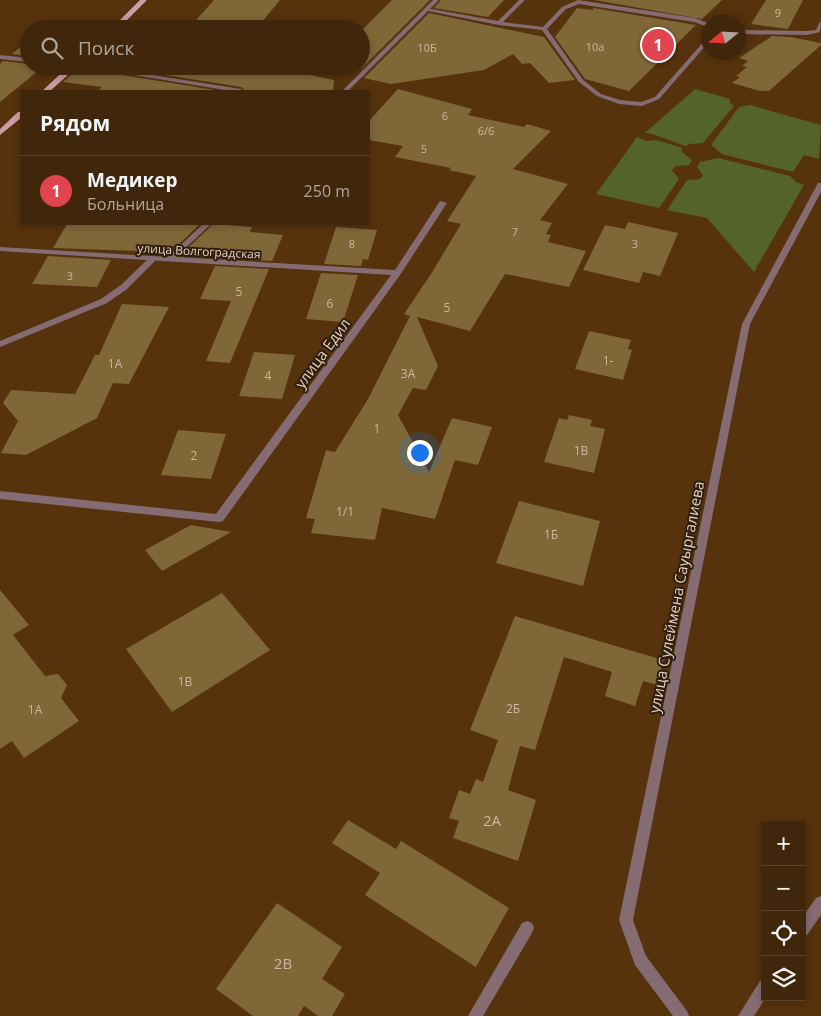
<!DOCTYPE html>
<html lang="ru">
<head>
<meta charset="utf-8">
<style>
	body { margin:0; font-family:"Open Sans",sans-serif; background:#472e13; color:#f1f3f6 }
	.controls { position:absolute; right:15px; bottom:15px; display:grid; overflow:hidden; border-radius:0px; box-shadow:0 2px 8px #0003 }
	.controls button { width:45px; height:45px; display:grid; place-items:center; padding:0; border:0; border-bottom:1px solid #59432b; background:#40260a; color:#f1f3f6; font:25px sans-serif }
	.compass { position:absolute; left:701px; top:15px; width:45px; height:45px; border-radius:50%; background:#40260a; box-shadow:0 2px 8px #0003; rotate:252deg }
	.you { position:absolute; left:419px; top:452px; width:18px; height:18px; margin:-12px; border:4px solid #fff; border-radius:50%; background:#1a73e8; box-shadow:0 0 0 8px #1a73e833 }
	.badge { display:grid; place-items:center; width:32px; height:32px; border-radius:50%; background:#e69b98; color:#fff; font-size:16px; font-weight:700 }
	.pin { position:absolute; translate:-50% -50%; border:2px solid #fff; box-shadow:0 1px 5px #0006 }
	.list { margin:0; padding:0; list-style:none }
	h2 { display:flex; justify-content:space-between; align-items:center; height:65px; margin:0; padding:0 20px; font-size:21px }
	h2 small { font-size:16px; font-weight:400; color:#aea59c }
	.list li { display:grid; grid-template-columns:32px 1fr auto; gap:15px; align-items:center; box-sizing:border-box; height:70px; padding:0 20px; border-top:1px solid #59432b }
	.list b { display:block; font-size:19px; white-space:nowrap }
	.list p { margin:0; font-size:16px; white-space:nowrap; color:#aea59c }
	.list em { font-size:16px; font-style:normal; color:#aea59c }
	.icon { flex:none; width:28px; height:28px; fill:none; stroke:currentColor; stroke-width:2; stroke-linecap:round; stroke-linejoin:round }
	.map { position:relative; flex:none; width:821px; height:1016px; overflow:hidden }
	.search { position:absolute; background:#40260a; box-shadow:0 2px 8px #0003; left:20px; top:20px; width:350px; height:55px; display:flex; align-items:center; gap:12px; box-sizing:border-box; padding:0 18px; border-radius:28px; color:#aea59c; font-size:19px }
	.panel { position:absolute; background:#40260a; box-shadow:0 2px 8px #0003; left:20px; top:90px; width:350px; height:135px; border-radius:0px }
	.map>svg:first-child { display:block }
	.green { fill:#546429 }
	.building { fill:#7f6738 }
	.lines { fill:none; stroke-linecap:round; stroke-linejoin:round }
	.service { fill:#856c72; fill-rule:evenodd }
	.minor { fill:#856c72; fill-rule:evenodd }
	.primary { fill:#cc9ba7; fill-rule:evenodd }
	.labels { text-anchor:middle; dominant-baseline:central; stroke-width:4; stroke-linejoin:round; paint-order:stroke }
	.far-number-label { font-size:11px; fill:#ceb79d }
	.far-street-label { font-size:12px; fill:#e9d2bf; stroke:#2f1f10 }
	.number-label { font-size:12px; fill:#ceb79d }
	.street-label { font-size:15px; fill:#e9d2bf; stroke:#2f1f10 }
	.near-number-label { font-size:15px; fill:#ceb79d }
</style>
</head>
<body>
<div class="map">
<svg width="821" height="1016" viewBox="0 0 821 1016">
	<rect width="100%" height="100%" fill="#56320d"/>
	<!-- green -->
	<path class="green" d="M695,89L730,99V103L734,106L703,143L690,144L686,146C676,143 651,132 645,133Z
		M750,105L821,125L819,159L804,155L793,172L722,154L711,145L739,107Z
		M637,137L646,141L656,140L683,148L681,151L692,160L689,165L676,166L672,170L679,179L659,208L596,194Z
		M718,158L790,176L796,182L804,185L754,272L707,218L667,210L687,180L700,179L703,175L697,167L700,162Z"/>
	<!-- building -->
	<path class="building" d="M214,0H280L256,29H188Z
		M392,0H430L361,69V31Z
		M441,0H504L488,17L434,8Z
		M594,0H722L702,19Z
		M766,0H803L788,29L751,24Z
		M577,8L593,10V8L696,25L629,91L585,79L555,37Z
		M429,13L544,37L575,80L549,83L530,63L522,64L513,54L484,70L391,84L364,78Z
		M48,23L86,27L41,29Z
		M772,36L790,37L821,43V45L769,91H760L732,83L740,77L736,76L747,67L742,66L748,61L739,58Z
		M29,40V56L12,54Z
		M3,61L29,64V66H44L0,102V64Z
		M109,66H264L334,80L333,91H246L241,87Z
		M79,68L221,91H98L102,87L63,82Z
		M398,89L472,109L468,115L524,127L527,124L551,131L513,169L568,184L540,220L552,223L546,234L551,235L548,242L586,251L569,287L505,274L470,331L417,317L438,366L426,390L413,388L398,415L429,472L452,418L492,427L478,465L455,460L435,519L382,508L375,540L311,533L315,519L306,518L326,450L335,452L368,399L410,316L404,314L431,274L461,224L447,221L476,176L449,170L451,168L395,157L403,146L369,140V121Z
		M628,222L678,233L660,276L643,272L639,283L583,270L605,225L625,229Z
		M67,224H200L177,246H171L168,252L53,248Z
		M213,224L252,227L250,232L283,235L272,261L218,258L221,250L189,247Z
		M336,227L377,230L368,260L363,259L361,266L324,264Z
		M48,256L111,260L97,287L32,284Z
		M215,266L269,269L230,363L206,361L231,301L200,299Z
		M321,273L358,275L343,322L306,319Z
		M122,304L169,307L129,384L113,383L97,418L26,455L1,453L18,421L3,403L11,390L75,394L95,355H99Z
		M589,331L631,340L628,349L632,350L623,380L575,369Z
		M254,352L295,355L282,399L239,396Z
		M569,415L592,420L590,426L605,429L594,473L544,462L559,418L567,420Z
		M178,430L226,434L211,479L161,475Z
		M519,501L600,521L583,586L496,563Z
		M191,525L231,532L162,571L145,550Z
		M0,590L29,625L13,635L45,676L58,674L67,685L61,698L79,721L24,758L12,741L0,749Z
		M222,593L270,650L172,712L126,649Z
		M515,616L663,660L657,685L643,681L635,706L605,696L612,672L564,657L535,750L520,746L508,790L536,800L518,861L453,838L459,821L449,818L459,790L470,794L476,779L483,782L498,740L470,730Z
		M348,820L396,849L401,841L509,908L476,967L365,895L380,873L332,843Z
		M277,903L342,947L322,979L345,994L332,1016H318L304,1006L298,1016H253L216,989Z"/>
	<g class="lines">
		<!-- service -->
		<path class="service" d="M519,0H525L503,22L543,27L562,7L578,0L695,18L708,23V27L694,22L579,4L566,9L547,29L583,80L601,94L620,100L641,102L655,97L706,39L708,38V43L659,99L642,106L619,104L597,96L579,82L542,30L499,25L423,10L426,8L498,21Z
			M821,22L820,32L807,35L738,34V30L807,31L816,30L819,23Z
			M150,257H153L157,259L127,289L107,303L0,347V341L101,299L121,285Z
			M527,921L532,923L534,928L532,933L483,1016H468L522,923Z"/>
		<!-- minor -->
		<path class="minor" d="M433,0H439L348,91H342Z
			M0,55L29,58V62L0,59Z
			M79,66H95L241,89L244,91H231Z
			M818,183H821V192L750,324L633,920L646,956L687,1011L689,1016H673L635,965L619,920L742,324Z
			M440,201L447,203L400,275L223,521L219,522L0,499V491L216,514L391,275L0,251V247L168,257L203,224H211L176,257L395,270Z
			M821,896V915L807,935L802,937V918L816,898Z
			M765,979L766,997L754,1016H738L760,981Z"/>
		<!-- primary -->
		<path class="primary" d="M140,0H147L118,29H111Z
			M69,66H78L50,91H42Z
			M18,112H21V118L0,135V129Z"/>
	</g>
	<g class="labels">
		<!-- far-number labels -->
		<g class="far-number-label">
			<text x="778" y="12">9</text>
			<text x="595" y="46">10а</text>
			<text x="427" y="47">10Б</text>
			<text x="445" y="115">6</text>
			<text x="486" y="130">6/6</text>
			<text x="424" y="148">5</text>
			<text x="515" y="231">7</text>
			<text x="352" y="243">8</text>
			<text x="635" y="243">3</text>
			<text x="70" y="275">3</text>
		</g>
		<!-- far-street labels -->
		<g class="far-street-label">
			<text transform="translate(199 251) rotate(3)">улица Волгоградская</text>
		</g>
		<!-- number labels -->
		<g class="number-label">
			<text x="239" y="291">5</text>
			<text x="330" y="303">6</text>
			<text x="447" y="307">5</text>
			<text x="608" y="360">1-</text>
			<text x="115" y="363">1А</text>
			<text x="408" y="373">3А</text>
			<text x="268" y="375">4</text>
			<text x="377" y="428">1</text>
			<text x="581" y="450">1В</text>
			<text x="194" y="455">2</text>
			<text x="345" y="511">1/1</text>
			<text x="551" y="534">1Б</text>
			<text x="185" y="681">1В</text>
			<text x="513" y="708">2Б</text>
			<text x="35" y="709">1А</text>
		</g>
		<!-- street labels -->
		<g class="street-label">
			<text transform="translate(322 353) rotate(-54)">улица Едил</text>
			<text transform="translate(676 597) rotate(-79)">улица Сулеймена Сауыргалиева</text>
		</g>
		<!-- near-number labels -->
		<g class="near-number-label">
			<text x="492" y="820">2А</text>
			<text x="283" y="963">2В</text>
		</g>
	</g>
</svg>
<div class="controls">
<button>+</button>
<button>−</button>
<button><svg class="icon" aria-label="locate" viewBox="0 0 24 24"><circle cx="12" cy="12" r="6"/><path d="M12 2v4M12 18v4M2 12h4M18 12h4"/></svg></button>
<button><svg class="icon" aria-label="layers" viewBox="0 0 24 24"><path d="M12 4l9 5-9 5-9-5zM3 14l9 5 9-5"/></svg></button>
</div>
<svg class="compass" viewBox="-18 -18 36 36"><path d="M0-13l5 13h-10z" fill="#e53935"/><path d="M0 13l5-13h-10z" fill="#aea59c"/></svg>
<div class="you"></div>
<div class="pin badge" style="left:658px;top:45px;background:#e0444e">1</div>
<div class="search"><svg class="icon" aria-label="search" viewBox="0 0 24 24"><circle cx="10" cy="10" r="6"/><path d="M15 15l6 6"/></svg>Поиск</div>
<section class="panel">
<h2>Рядом<small></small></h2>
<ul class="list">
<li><span class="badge" style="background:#e0444e">1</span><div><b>Медикер</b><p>Больница</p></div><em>250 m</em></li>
</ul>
</section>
</div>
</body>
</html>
